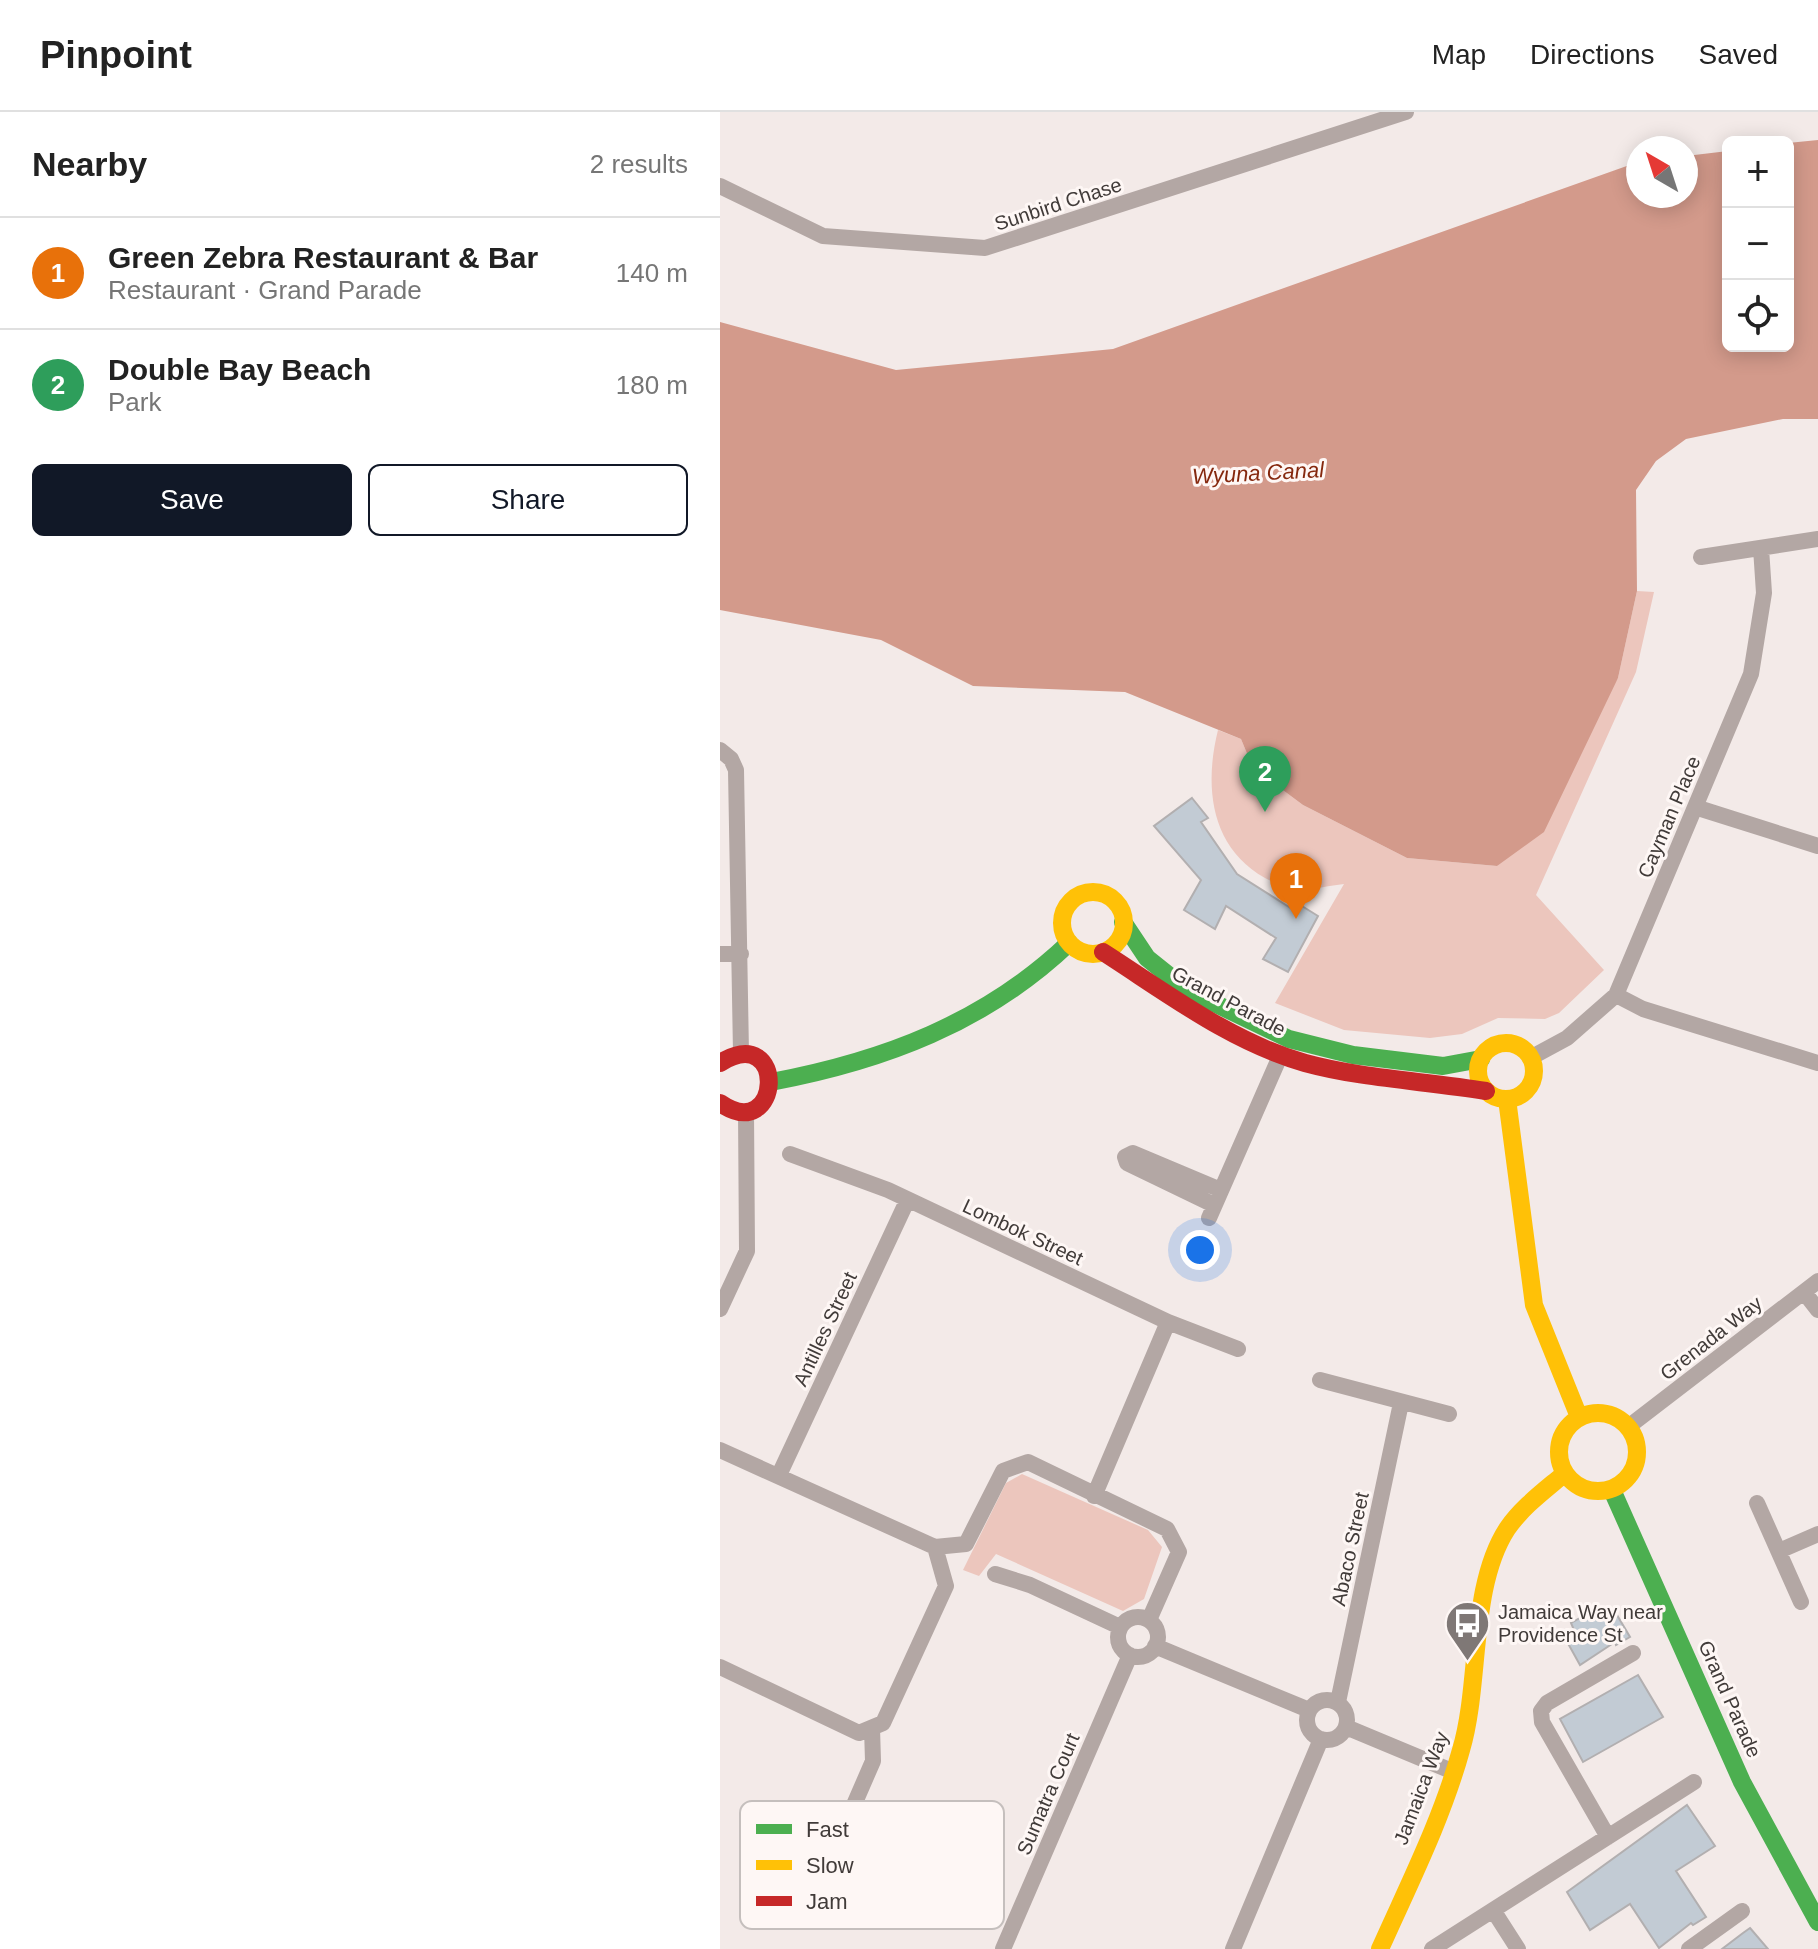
<!DOCTYPE html>
<html lang="en">
<head>
<meta charset="utf-8">
<style>
	body { margin:0; font-family:Arial,sans-serif; background:#f2f2f2; color:#222 }
	.controls { position:absolute; right:24px; top:24px; display:grid; overflow:hidden; border-radius:12px; box-shadow:0 4px 20px #0003 }
	.controls button { width:72px; height:72px; display:grid; place-items:center; padding:0; border:0; border-bottom:2px solid #e0e0e0; background:#fff; color:#222; font:40px sans-serif }
	.compass { position:absolute; left:906px; top:24px; width:72px; height:72px; border-radius:50%; background:#fff; box-shadow:0 4px 20px #0003; rotate:321deg }
	.you { position:absolute; left:480px; top:1138px; width:28px; height:28px; margin:-20px; border:6px solid #fff; border-radius:50%; background:#1a73e8; box-shadow:0 0 0 12px #1a73e833 }
	.badge { display:grid; place-items:center; width:52px; height:52px; border-radius:50%; background:#111827; color:#fff; font-size:26px; font-weight:700 }
	.pin { position:absolute; translate:-50% -66px; filter:drop-shadow(0 2px 4px #0008) }
	.pin::after { content:''; position:absolute; top:42px; width:28px; height:24px; background:inherit; clip-path:polygon(0 0,100% 0,50% 100%) }
	.list { margin:0; padding:0; list-style:none }
	h2 { display:flex; justify-content:space-between; align-items:center; height:104px; margin:0; padding:0 32px; font-size:34px }
	h2 small { font-size:26px; font-weight:400; color:#767676 }
	.list li { display:grid; grid-template-columns:52px 1fr auto; gap:24px; align-items:center; box-sizing:border-box; height:112px; padding:0 32px; border-top:2px solid #e0e0e0 }
	.list b { display:block; font-size:30px; white-space:nowrap }
	.list p { margin:0; font-size:26px; white-space:nowrap; color:#767676 }
	.list em { font-size:26px; font-style:normal; color:#767676 }
	.actions { display:flex; gap:16px; padding:24px 32px }
	.actions a { flex:1; padding:18px 0; border:2px solid #111827; border-radius:12px; text-align:center; font-size:28px; color:#111827 }
	.actions .main { background:#111827; color:#fff }
	.icon { flex:none; width:44px; height:44px; fill:none; stroke:currentColor; stroke-width:2; stroke-linecap:round; stroke-linejoin:round }
	.map { position:relative; flex:none; width:1098px; height:1837px; overflow:hidden }
	header { display:flex; align-items:center; gap:48px; box-sizing:border-box; height:112px; padding:0 40px; background:#fff; border-bottom:2px solid #e0e0e0 }
	header strong { font-size:38px }
	nav { display:flex; gap:44px; margin-inline-start:auto; font-size:28px }
	main { display:flex }
	aside { flex:1; background:#fff }
	.map>svg:first-child { display:block }
	.green { fill:#ecc6bd }
	.water { fill:#d39a8b }
	.building { fill:#c2cbd4; stroke:#b2afb0; stroke-width:2 }
	.lines { fill:none; stroke-linecap:round; stroke-linejoin:round }
	.street { stroke:#b3a7a4; stroke-width:16 }
	.fast { stroke:#4caf50; stroke-width:18 }
	.slow { stroke:#ffc107; stroke-width:18 }
	.jam { stroke:#c62828; stroke-width:18 }
	.labels { text-anchor:middle; dominant-baseline:central; stroke-width:6; stroke-linejoin:round; paint-order:stroke }
	.street-label { font-size:20px; fill:#413b39; stroke:#fef7f5 }
	.poi-label { font-size:20px; fill:#413b39; stroke:#fef7f5; text-anchor:start }
	.water-label { font-size:22px; font-style:italic; fill:#85280e; stroke:#fef7f5 }
	.key { fill:#fef7f5; stroke:#c5bfbd; stroke-width:2 }
	.key-label { font-size:22px; fill:#413b39 }
</style>
</head>
<body>
<header>
<strong>Pinpoint</strong>
<nav><a>Map</a><a>Directions</a><a>Saved</a></nav>
</header>
<main>
<aside>
<h2>Nearby<small>2 results</small></h2>
<ul class="list">
<li><span class="badge" style="background:#e8710a">1</span><div><b>Green Zebra Restaurant &amp; Bar</b><p>Restaurant · Grand Parade</p></div><em>140 m</em></li>
<li><span class="badge" style="background:#2e9e5b">2</span><div><b>Double Bay Beach</b><p>Park</p></div><em>180 m</em></li>
</ul>
<div class="actions"><a class="main">Save</a><a>Share</a></div>
</aside>
<div class="map">
<svg width="1098" height="1837" viewBox="0 0 1098 1837">
	<rect width="100%" height="100%" fill="#f3eae8"/>
	<!-- green -->
	<path class="green" d="M917,479L934,480L916,560L816,783L884,858L839,901L825,907L778,906L742,922L710,926L624,918L555,891L624,772C605,774 587,780 568,776C560,775 552,769 545,766C490,735 484,674 498,618L521,627L533,656L583,693L687,746L777,754L898,566Z
		M302,1362L428,1418L442,1435L424,1487L403,1499L276,1442L259,1464L243,1458L286,1371Z"/>
	<!-- water -->
	<path class="water" d="M1098,28V307H1063L966,327L936,349L916,378L917,479L898,566L824,720L777,754L687,746L583,693L533,656L521,627L405,580L253,574L161,528L0,498V210L176,258L393,237L918,50V84H966V44L1008,39V234H1068V31Z"/>
	<!-- building -->
	<path class="building" d="M472,686L488,706L481,710L517,762L572,797L577,791L598,804L568,860L543,847L556,826L506,794L495,817L464,798L481,768L434,714Z
		M878,1496L882,1502L894,1498L910,1525L896,1533L895,1530L860,1553L845,1526L854,1518L851,1511Z
		M918,1563L943,1605L863,1650L840,1607Z
		M967,1693L995,1734L956,1759L986,1805L973,1813L971,1811L939,1836L910,1792L870,1818L847,1780Z
		M1030,1816L1048,1837H1002L1023,1821Z"/>
	<g class="lines">
		<!-- street -->
		<path class="street" d="M0,74L103,124L265,136L686,0
			M981,445L1098,427
			M0,638L11,647L16,658L21,941
			M975,695L1098,734
			M0,842H21
			M896,883L923,897L1098,951
			M810,946L847,926L896,883L1031,562L1044,481L1041,436
			M70,1042L168,1078L448,1210L518,1237
			M494,1093L407,1051L405,1045L413,1041L501,1078
			M489,1106L561,942
			M1084,1180L1098,1198
			M0,1197L27,1139L26,1000
			M600,1268L729,1302
			M908,1315L1098,1169
			M0,1338L215,1435
			M59,1363L187,1089
			M374,1384L448,1210
			M1037,1391L1081,1490
			M215,1435L246,1432L283,1359L308,1350L447,1417L459,1440L429,1508
			M1059,1439L1098,1422
			M275,1462L310,1473L400,1515
			M398 1525a20 20 0 1 1 40 0a20 20 0 1 1-40 0Z
			M435,1534L589,1598
			M0,1555L139,1621L163,1611L226,1474L215,1435
			M587 1608a20 20 0 1 1 40 0a20 20 0 1 1-40 0Z
			M618,1590L681,1291
			M626,1615L734,1660
			M888,1725L822,1610L821,1599L827,1591L913,1541
			M90,1794L153,1649L152,1616
			M773,1798L798,1837
			M283,1837L410,1543
			M513,1837L601,1627
			M712,1837L974,1670
			M969,1837L1022,1799"/>
		<!-- fast -->
		<path class="fast" d="M403,810L427,846L467,878L569,927L633,943L723,954L761,947
			M51,970C163,949 265,911 349,831
			M892,1378L1022,1670L1098,1810"/>
		<!-- slow -->
		<path class="slow" d="M342 811a31 31 0 1 1 62 0a31 31 0 1 1-62 0Z
			M758 959a28 28 0 1 1 56 0a28 28 0 1 1-56 0Z
			M787,987L814,1193L859,1305
			M839 1340a39 39 0 1 1 78 0a39 39 0 1 1-78 0Z
			M660,1837C689,1772 722,1707 741,1638C761,1571 749,1476 787,1417C802,1395 824,1379 844,1362"/>
		<!-- jam -->
		<path class="jam" d="M383,840C447,881 511,930 585,951C644,967 706,969 766,979
			M0,951C68,909 62,1034 0,991"/>
	</g>
	<!-- icons -->
	<defs>
		<symbol id="bus-pin" viewBox="-11 -11 22 30"><path d="M0 17L-7.5 6A9.5 9.5 0 1 1 7.5 6Z" fill="#7f7876" stroke="#fef7f5"/><path d="M-5-6H5V4H4V6H2V4H-2V6H-4V4H-5ZM-3.5-4V0h7V-4ZM-3.5 1.2v1.5H-2V1.2ZM2 1.2v1.5H3.5V1.2Z" fill="#fff"/></symbol>
	</defs>
	<g fill-rule="evenodd">
		<use href="#bus-pin" x="722" y="1486" width="51" height="69"/>
	</g>
	<g class="labels">
		<!-- street labels -->
		<g class="street-label">
			<text transform="translate(338 92) rotate(-18)">Sunbird Chase</text>
			<text transform="translate(949 705) rotate(-67)">Cayman Place</text>
			<text transform="translate(509 889) rotate(28)">Grand Parade</text>
			<text transform="translate(303 1120) rotate(25)">Lombok Street</text>
			<text transform="translate(105 1217) rotate(-65)">Antilles Street</text>
			<text transform="translate(991 1226) rotate(-38)">Grenada Way</text>
			<text transform="translate(630 1437) rotate(-78)">Abaco Street</text>
			<text transform="translate(1010 1587) rotate(66)">Grand Parade</text>
			<text transform="translate(701 1676) rotate(-69)">Jamaica Way</text>
			<text transform="translate(328 1682) rotate(-67)">Sumatra Court</text>
		</g>
		<!-- poi labels -->
		<g class="poi-label">
			<text x="778" y="1500">Jamaica Way near<tspan x="778" dy="23">Providence St</tspan></text>
		</g>
		<!-- water labels -->
		<g class="water-label">
			<text transform="translate(538 361) rotate(-3)">Wyuna Canal</text>
		</g>
	</g>
	<!-- legend -->
	<rect x="20" y="1689" width="264" height="128" rx="12" class="key"/>
	<rect x="36" y="1712" width="36" height="10" fill="#4caf50"/>
	<rect x="36" y="1748" width="36" height="10" fill="#ffc107"/>
	<rect x="36" y="1784" width="36" height="10" fill="#c62828"/>
	<g class="key-label">
		<text x="86" y="1725">Fast</text>
		<text x="86" y="1761">Slow</text>
		<text x="86" y="1797">Jam</text>
	</g>
</svg>
<div class="controls">
<button>+</button>
<button>−</button>
<button><svg class="icon" aria-label="locate" viewBox="0 0 24 24"><circle cx="12" cy="12" r="6"/><path d="M12 2v4M12 18v4M2 12h4M18 12h4"/></svg></button>
</div>
<svg class="compass" viewBox="-18 -18 36 36"><path d="M0-13l5 13h-10z" fill="#e53935"/><path d="M0 13l5-13h-10z" fill="#767676"/></svg>
<div class="you"></div>
<div class="pin badge" style="left:576px;top:807px;background:#e8710a">1</div>
<div class="pin badge" style="left:545px;top:700px;background:#2e9e5b">2</div>
</div>
</main>
</body>
</html>
